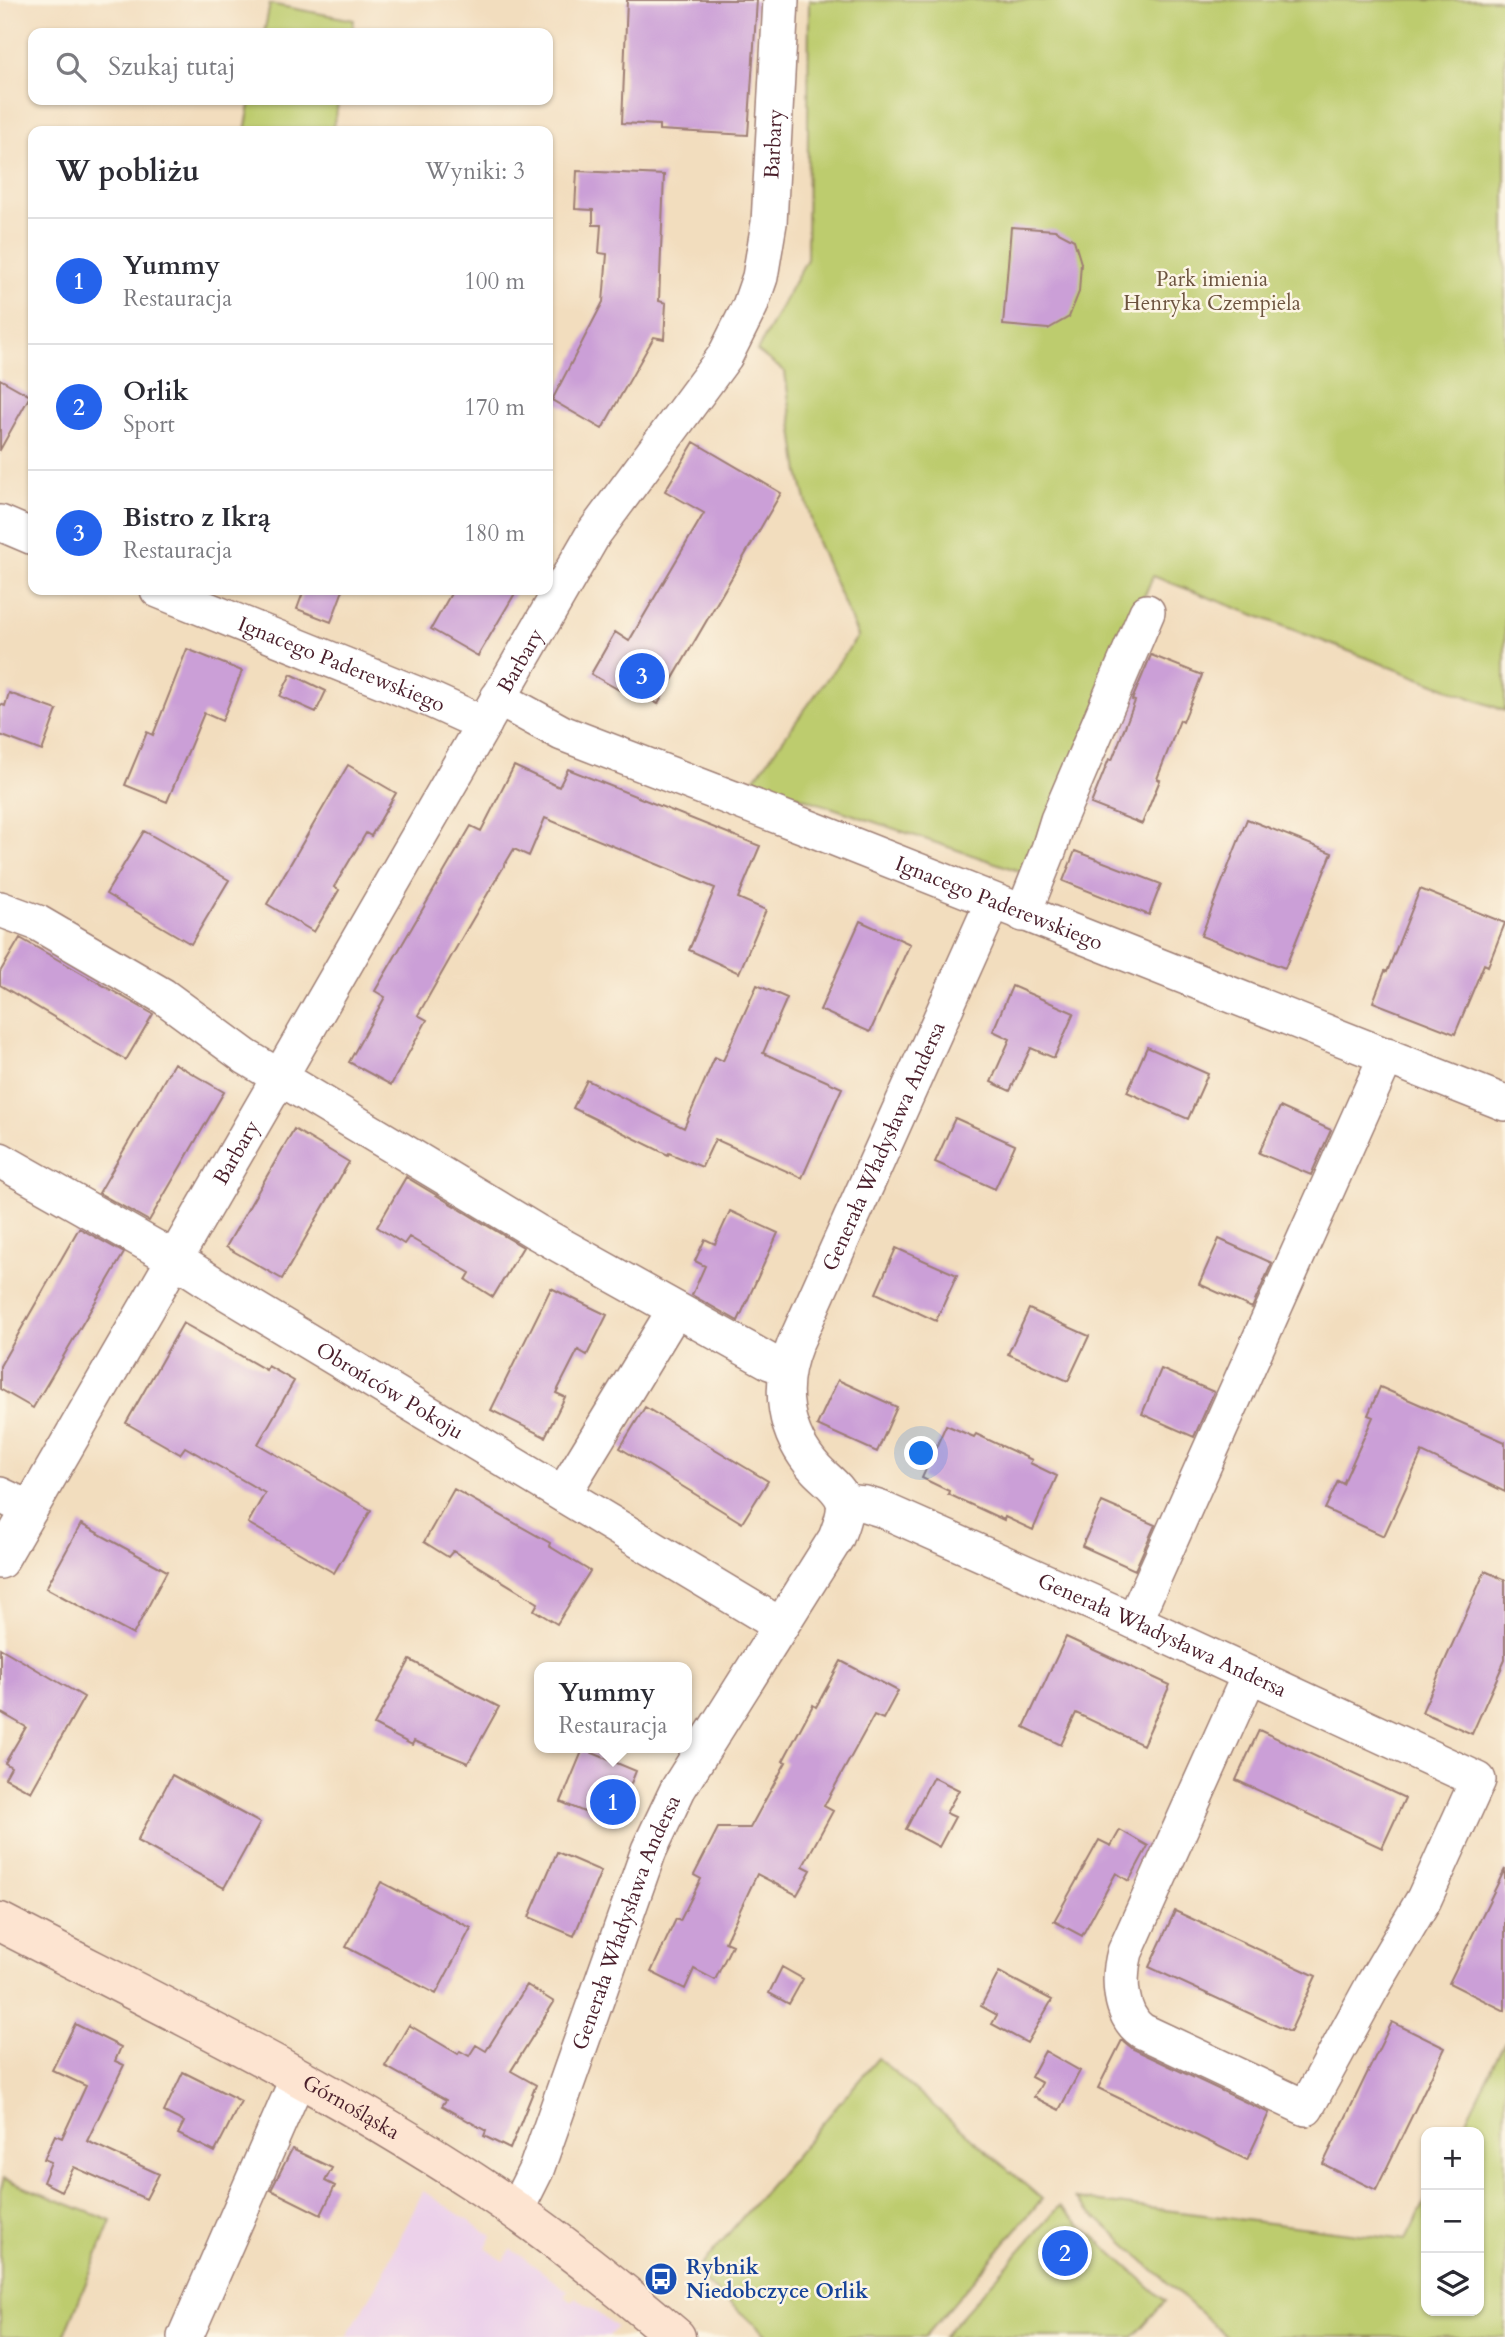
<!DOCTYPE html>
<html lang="pl">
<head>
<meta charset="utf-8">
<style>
	body { margin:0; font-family:Cardo,serif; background:#f7f7f7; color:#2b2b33 }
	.controls { position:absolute; right:21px; bottom:21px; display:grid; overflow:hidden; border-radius:14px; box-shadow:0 2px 5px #0004 }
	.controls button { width:63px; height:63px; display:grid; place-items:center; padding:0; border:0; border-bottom:2px solid #e1e1e2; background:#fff; color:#2b2b33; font:35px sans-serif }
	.you { position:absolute; left:922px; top:1454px; width:24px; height:24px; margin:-18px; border:5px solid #fff; border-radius:50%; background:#1a73e8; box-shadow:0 0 0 10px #1a73e833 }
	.badge { display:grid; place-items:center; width:46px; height:46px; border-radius:50%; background:#2563eb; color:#fff; font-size:23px; font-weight:700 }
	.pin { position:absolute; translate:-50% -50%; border:4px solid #fff; box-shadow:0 2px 7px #0006 }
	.popup { position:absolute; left:534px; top:1662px; width:158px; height:91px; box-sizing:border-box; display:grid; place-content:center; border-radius:14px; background:#fff; filter:drop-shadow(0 2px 5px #0005); font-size:23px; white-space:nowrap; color:#7c7c81 }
	.popup b { font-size:26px; color:#2b2b33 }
	.popup::after { content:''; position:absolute; left:50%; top:100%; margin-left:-14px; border:14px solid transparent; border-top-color:#fff }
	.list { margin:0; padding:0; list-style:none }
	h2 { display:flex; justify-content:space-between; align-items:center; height:91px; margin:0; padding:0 28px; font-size:30px }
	h2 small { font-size:23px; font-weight:400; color:#7c7c81 }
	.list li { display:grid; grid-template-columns:46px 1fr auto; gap:21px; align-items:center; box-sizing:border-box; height:126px; padding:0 28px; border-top:2px solid #e1e1e2 }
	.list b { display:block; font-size:26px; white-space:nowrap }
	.list p { margin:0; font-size:23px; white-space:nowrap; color:#7c7c81 }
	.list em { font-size:23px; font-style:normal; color:#7c7c81 }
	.icon { flex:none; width:38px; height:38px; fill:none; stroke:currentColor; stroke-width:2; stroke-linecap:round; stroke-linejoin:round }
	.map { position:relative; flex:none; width:1505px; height:2337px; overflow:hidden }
	.search { position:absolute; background:#fff; box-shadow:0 2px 5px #0004; left:28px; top:28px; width:525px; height:77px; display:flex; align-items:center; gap:18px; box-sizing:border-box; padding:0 24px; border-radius:14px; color:#7c7c81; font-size:26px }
	.panel { position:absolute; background:#fff; box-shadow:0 2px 5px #0004; left:28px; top:126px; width:525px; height:469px; border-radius:14px }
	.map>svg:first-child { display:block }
	.built { fill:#ecd1ea }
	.green { fill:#bdcc6e; stroke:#84764c; stroke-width:2 }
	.building { fill:#cb9fd7 }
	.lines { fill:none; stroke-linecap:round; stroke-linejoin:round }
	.street-casing { stroke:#9e7e74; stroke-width:38 }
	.secondary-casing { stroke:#9e7e74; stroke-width:41 }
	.street { stroke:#fff; stroke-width:35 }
	.secondary { stroke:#fde4d1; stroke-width:38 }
	.labels { text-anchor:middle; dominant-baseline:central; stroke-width:5; stroke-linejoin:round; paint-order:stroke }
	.street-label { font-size:21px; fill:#4a1f2b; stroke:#fcf5e5 }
	.park-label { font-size:21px; fill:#6c533f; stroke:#fcf5e5 }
	.transit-label { font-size:21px; font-weight:bold; fill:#164399; stroke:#fcf5e5; text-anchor:start }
</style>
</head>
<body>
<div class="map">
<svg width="1505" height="2337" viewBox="0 0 1505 2337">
	<rect width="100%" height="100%" fill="#fcf5e5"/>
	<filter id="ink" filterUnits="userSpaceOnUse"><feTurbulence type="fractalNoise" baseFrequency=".0143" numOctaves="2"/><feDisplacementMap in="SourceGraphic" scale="14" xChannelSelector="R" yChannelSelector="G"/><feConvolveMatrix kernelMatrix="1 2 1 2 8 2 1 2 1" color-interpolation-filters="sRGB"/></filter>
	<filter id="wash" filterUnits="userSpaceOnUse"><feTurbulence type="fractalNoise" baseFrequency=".00686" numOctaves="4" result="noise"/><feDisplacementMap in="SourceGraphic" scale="28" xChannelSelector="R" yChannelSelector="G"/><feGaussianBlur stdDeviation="1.57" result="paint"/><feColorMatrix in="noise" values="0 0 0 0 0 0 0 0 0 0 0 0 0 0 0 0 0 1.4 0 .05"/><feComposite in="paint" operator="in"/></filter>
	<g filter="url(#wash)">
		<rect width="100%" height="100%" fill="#f2ddbe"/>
		<!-- built -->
		<path class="built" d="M423,2191L492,2236L486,2248L503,2261L512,2249L568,2291L564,2296L571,2302L576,2297L616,2327L609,2337H346L380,2280Z"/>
		<!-- green -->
		<path class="green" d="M809,0H1505V711L1153,576L1025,873L753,781L858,636L817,542L799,473L785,372L757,351L807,259Z
			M270,4L354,20L352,33H264Z
			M251,100H339L332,131H245Z
			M1505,2041V2337H1227L1076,2199L1406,2240L1426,2200V2311H1479V2132H1460Z
			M878,2058L1042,2199L925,2337H769L695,2273Z
			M4,2179L111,2221L64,2337H0V2191Z
			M1060,2206L1165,2301L1133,2337H943Z"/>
		<g id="blocks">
			<!-- building -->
			<path class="building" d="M627,0H757L748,135L659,130V125L622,123Z
				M577,171L664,175L659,301L666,303L664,339L654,337L602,429L552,400L603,302L607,254L599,253L601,225H593V210L575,209Z
				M1011,227L1055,230L1074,240L1081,263L1079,292L1069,317L1048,329L1003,325Z
				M0,379L30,396L0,450Z
				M694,442L781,493L658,704L623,683L619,690L591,674L615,632L629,641L704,513L665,491Z
				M304,590H343L331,622L297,609Z
				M453,590H517L478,656L431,629Z
				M187,649L242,671L222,721L204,713L167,802L125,785L147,732L153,735Z
				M1151,655L1202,675L1183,722L1180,720L1157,779L1160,780L1142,824L1091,804L1109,759L1112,760L1135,701L1132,700Z
				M291,674L326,691L316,712L280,696Z
				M9,693L57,710L42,751L0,735V704L5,706Z
				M348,765L396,793L371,836L366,833L334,887L339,890L314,932L267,904Z
				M514,766L559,787L568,769L760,846L738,898L766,910L739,973L689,950L715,888L545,818L529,856L514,849L464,934L418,1015L427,1020L391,1085L349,1062L385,997L375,991L471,826L481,831Z
				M1247,819L1332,853L1285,968L1201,936Z
				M144,831L229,880L191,944L106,894Z
				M1075,851L1161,884L1149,915L1063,881Z
				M1420,889L1505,923L1488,966L1484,964L1455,1034L1373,1002L1385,971L1387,972Z
				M860,921L910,944L870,1032L820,1010Z
				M20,938L153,1014L126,1060L0,985V972Z
				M757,985L787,998L763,1053L842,1088L802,1178L715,1139L702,1167L669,1153L668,1155L573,1108L587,1080L684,1128L715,1057L723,1061Z
				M1012,986L1074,1013L1054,1058L1031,1048L1010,1091L991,1082L1010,1039L993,1031Z
				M1147,1047L1208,1074L1188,1119L1127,1092Z
				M174,1063L224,1092L149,1221L99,1193Z
				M1280,1107L1331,1130L1311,1175L1259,1153Z
				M955,1118L1015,1145L995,1189L935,1162Z
				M294,1129L349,1162L282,1279L226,1247Z
				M406,1177L523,1247L493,1297L466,1280L470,1273L409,1237L404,1244L377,1227Z
				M730,1211L778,1233L738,1321L692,1295L705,1266L695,1261L705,1239L715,1244Z
				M79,1228L124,1253L33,1408L0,1389V1366Z
				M1219,1239L1272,1263L1252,1308L1199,1284Z
				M896,1248L957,1275L936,1321L876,1293Z
				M551,1288L607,1315L587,1355L578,1350L556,1393L565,1397L545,1437L491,1410Z
				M1029,1309L1089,1336L1068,1381L1008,1354Z
				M183,1323L266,1370L268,1366L294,1381L258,1444L371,1510L334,1573L248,1523L265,1493L185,1447L180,1454L126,1423Z
				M1161,1369L1214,1392L1194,1437L1142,1414Z
				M838,1380L897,1407L877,1452L817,1425Z
				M1380,1387L1505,1442V1492L1422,1452L1384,1536L1325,1509L1338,1481L1343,1484L1373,1417L1368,1415Z
				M645,1407L768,1481L742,1523L620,1448Z
				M946,1425L974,1437L976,1434L1032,1460L1030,1463L1057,1476L1033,1530L1005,1517L1004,1520L948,1494L949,1491L922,1478Z
				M454,1489L550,1543L549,1546L590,1571L557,1624L534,1610L538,1603L453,1551L448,1557L424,1542Z
				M1102,1502L1155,1525L1135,1570L1082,1546Z
				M81,1524L167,1571L133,1635L46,1588Z
				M1485,1571L1505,1580V1660L1472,1734L1422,1712Z
				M1066,1637L1170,1685L1143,1745L1076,1713L1061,1745L1024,1727Z
				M0,1648L84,1697L31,1792L5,1778L11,1767L5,1763L26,1727L0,1712Z
				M410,1660L499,1707L468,1763L414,1741L412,1745L374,1725Z
				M841,1661L898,1691L883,1719L874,1715L824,1806L833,1811L803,1866L811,1870L797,1895L757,1874L725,1942L732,1945L715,1980L694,1969L685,1989L651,1972L676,1919L680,1921L701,1879L694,1875L718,1828H750L786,1762L783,1761L813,1705L816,1707Z
				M1259,1730L1405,1798L1382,1848L1236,1780Z
				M583,1749L636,1771L614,1825L561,1802Z
				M172,1775L260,1823L224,1888L137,1841Z
				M933,1777L959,1790L946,1813L955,1817L939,1847L906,1829Z
				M1120,1830L1148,1846L1129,1881L1116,1873L1082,1936L1054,1921L1099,1840L1111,1846Z
				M557,1852L601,1871L574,1936L529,1917Z
				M1505,1869V2011L1449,1983Z
				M381,1882L471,1928L436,1994L346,1947Z
				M1175,1911L1316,1976L1290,2032L1149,1967Z
				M782,1967L803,1979L789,2004L769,1993Z
				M999,1972L1052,2000L1027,2043L992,2024L997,2015L981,2006Z
				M527,1985L554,2002L511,2071L536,2085L510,2149L484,2136L486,2131L442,2106L446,2100L385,2066L409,2025L458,2054L460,2051L469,2056L476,2045L486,2051Z
				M1392,2022L1445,2048L1376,2190L1323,2164Z
				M75,2024L121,2047L115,2061L124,2065L87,2141L159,2174L146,2199L74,2167L61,2191L43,2182L51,2162L44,2159L55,2135L62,2138L86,2086L52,2070Z
				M1122,2040L1133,2049L1269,2113L1247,2160L1098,2088Z
				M1045,2051L1080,2071L1059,2110L1034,2097L1042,2083L1031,2077Z
				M183,2072L241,2101L215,2152L178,2134L184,2122L164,2112Z
				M292,2149L332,2168L325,2181L335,2186L321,2215L271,2190Z"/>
		</g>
	</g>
	<g filter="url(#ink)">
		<use href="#blocks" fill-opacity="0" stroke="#9e7e74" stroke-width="2"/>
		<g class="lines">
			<defs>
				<g id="street">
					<path d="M0,523L33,537"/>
					<path id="s1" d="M158,590L431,700L484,724"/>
					<path id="s2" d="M498,698L562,733L812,829L1505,1103"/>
					<path d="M0,909L38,923L163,996L246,1057L535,1231L770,1362L787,1368"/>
					<path d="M1023,914L1049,849L1058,820L1147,612"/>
					<path id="s3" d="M0,1160L175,1259L226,1292L780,1625"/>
					<path d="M563,1494L675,1310"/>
					<path d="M0,1495L30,1509"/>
					<path id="s4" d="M844,1502L865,1504L881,1509L1134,1621L1478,1780L1424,1899L1372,1987L1306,2108L1142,2031C1119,2015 1118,1977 1125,1952L1249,1676"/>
					<path id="s5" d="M0,1561L594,533L725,356L750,306L760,277L769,223L781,0"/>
					<path d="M1134,1621L1387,1055"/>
					<path id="s6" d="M516,2210L536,2170L548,2136L649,1850L678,1789L836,1538C840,1527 846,1514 844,1502C840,1488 825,1479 816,1469C784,1434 777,1388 795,1344L993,902"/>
					<path d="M185,2337L298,2078"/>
				</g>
				<g id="secondary">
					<path id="s7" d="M0,1922C160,2005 324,2083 474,2182C546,2229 612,2282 676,2337"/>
				</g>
			</defs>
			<!-- street casing -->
			<use href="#street" class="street-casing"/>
			<!-- secondary casing -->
			<use href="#secondary" class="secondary-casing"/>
			<!-- street -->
			<use href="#street" class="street"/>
			<!-- secondary -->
			<use href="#secondary" class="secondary"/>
		</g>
	</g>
	<!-- icons -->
	<defs>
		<symbol id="bus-disc" viewBox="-11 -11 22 22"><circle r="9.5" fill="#1a4fb4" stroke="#fcf5e5"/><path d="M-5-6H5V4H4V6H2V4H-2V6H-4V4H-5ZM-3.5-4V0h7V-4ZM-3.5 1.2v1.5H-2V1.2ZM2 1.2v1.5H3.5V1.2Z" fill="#fff"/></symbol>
	</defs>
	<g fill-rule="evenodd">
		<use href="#bus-disc" x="642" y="2260" width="38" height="38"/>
	</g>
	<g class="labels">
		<!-- street labels -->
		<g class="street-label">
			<text stroke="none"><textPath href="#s5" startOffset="1628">Barbary</textPath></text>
			<text stroke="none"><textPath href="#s5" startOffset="1040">Barbary</textPath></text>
			<text stroke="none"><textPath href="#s1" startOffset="198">Ignacego Paderewskiego</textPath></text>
			<text stroke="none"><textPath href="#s2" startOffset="542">Ignacego Paderewskiego</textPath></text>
			<text stroke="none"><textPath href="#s6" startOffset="1180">Generała Władysława Andersa</textPath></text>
			<text stroke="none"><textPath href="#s5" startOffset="472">Barbary</textPath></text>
			<text stroke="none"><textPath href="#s3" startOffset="453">Obrońców Pokoju</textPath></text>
			<text stroke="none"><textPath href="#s4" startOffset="346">Generała Władysława Andersa</textPath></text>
			<text stroke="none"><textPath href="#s6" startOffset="308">Generała Władysława Andersa</textPath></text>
			<text stroke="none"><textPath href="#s7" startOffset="397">Górnośląska</textPath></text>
		</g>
		<!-- park labels -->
		<g class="park-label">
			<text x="1212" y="279">Park imienia<tspan x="1212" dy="24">Henryka Czempiela</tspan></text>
		</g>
		<!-- transit labels -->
		<g class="transit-label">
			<text x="686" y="2267">Rybnik<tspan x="686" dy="24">Niedobczyce Orlik</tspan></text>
		</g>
	</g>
</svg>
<div class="controls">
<button>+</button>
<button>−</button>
<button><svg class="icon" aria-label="layers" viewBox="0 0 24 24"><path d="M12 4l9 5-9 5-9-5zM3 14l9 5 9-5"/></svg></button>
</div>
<div class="you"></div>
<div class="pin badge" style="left:613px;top:1802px">1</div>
<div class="popup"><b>Yummy</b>Restauracja</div>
<div class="pin badge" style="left:1065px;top:2253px">2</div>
<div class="pin badge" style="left:642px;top:676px">3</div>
<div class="search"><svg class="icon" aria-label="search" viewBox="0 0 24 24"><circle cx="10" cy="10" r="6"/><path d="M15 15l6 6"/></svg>Szukaj tutaj</div>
<section class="panel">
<h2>W pobliżu<small>Wyniki: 3</small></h2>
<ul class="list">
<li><span class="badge">1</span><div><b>Yummy</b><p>Restauracja</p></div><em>100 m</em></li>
<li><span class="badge">2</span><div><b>Orlik</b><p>Sport</p></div><em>170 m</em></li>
<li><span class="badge">3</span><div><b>Bistro z Ikrą</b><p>Restauracja</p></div><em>180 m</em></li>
</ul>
</section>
</div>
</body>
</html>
